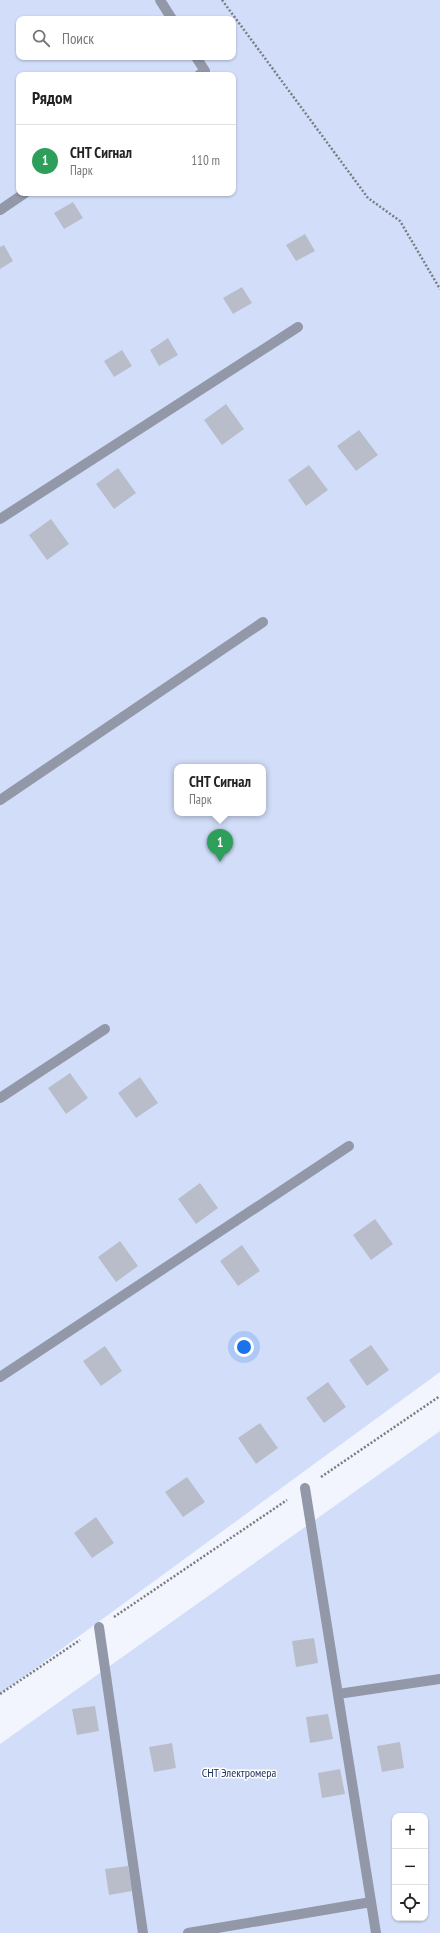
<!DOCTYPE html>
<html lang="ru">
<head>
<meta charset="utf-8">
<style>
	body { margin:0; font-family:"PT Sans Narrow",sans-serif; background:#f6f6f6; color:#222 }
	.controls { position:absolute; right:12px; bottom:12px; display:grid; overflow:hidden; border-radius:8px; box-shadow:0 1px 3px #0004 }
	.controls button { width:36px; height:36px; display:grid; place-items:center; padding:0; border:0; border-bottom:1px solid #e0e0e0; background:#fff; color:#222; font:20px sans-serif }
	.you { position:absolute; left:244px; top:1347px; width:14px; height:14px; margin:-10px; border:3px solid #fff; border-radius:50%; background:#1a73e8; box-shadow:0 0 0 6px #1a73e833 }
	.badge { display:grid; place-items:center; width:26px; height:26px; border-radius:50%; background:#0f766e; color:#fff; font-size:13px; font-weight:700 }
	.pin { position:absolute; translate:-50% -33px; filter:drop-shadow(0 1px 2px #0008) }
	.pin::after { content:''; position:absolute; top:21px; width:14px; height:12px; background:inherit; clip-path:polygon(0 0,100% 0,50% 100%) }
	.popup { position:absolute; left:174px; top:764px; width:92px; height:52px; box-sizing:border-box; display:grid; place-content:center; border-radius:8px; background:#fff; filter:drop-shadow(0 1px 3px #0005); font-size:13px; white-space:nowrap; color:#767676 }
	.popup b { font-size:15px; color:#222 }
	.popup::after { content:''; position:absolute; left:50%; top:100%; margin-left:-8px; border:8px solid transparent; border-top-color:#fff }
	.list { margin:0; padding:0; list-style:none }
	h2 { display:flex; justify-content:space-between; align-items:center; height:52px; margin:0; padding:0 16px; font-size:17px }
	h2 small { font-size:13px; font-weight:400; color:#767676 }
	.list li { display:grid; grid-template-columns:26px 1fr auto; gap:12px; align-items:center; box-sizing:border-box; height:72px; padding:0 16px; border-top:1px solid #e0e0e0 }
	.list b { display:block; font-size:15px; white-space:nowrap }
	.list p { margin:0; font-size:13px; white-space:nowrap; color:#767676 }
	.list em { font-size:13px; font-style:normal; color:#767676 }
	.icon { flex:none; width:22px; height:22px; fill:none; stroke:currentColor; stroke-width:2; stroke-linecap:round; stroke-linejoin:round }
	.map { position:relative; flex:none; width:440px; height:1933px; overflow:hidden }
	.search { position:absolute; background:#fff; box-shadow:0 1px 3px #0004; left:16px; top:16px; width:220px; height:44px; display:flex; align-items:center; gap:10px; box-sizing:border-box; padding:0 14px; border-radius:8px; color:#767676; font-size:15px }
	.panel { position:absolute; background:#fff; box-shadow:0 1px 3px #0004; left:16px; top:72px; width:220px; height:124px; border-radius:8px }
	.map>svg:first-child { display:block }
	.green { fill:#d2def9; fill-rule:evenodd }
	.building { fill:#b8bdc9 }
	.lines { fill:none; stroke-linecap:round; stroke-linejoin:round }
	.path { stroke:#7a7c82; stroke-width:2.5; stroke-dasharray:2 2; stroke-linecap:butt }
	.minor { stroke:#9298a8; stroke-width:10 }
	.labels { text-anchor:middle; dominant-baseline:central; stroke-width:3; stroke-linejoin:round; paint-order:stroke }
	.park-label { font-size:12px; fill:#1c2c59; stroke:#fff }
</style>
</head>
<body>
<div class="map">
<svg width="440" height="1933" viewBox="0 0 440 1933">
	<rect width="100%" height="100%" fill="#f2f5fd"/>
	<!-- green -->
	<path class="green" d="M0,0H440V1372L0,1694ZM19,19H233V57H19ZM19,75H233V193H19ZM177,767H263V813H177Z
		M440,1431V1933H0V1744ZM395,1816H425V1918H395Z"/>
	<!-- building -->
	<path class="building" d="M73,202L83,218L64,229L54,213Z
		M305,234L315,251L296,261L286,245Z
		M4,245L13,261L0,269V247Z
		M242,287L252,303L233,314L223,298Z
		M168,338L178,355L159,366L150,350Z
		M122,350L132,366L114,377L104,361Z
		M226,404L244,429L222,445L204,420Z
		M359,430L378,455L356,471L337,446Z
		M309,465L328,490L306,506L288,480Z
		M118,468L136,493L114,509L96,484Z
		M51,519L69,544L47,560L29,535Z
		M70,1073L88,1098L66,1114L48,1088Z
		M140,1077L158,1103L136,1118L118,1093Z
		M200,1183L218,1208L196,1224L178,1199Z
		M375,1219L393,1244L371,1260L353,1235Z
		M120,1241L138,1266L116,1282L98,1257Z
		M242,1245L260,1271L238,1286L220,1261Z
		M371,1345L389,1370L367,1386L349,1360Z
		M105,1346L122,1371L101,1386L83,1361Z
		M328,1382L346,1407L324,1423L306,1398Z
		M260,1423L278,1448L256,1464L238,1438Z
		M187,1477L205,1502L183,1517L165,1492Z
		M96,1517L114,1543L92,1558L74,1533Z
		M314,1638L318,1663L296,1667L292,1641Z
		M95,1706L99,1731L77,1735L72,1709Z
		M328,1714L333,1739L310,1743L306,1717Z
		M400,1742L404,1768L382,1772L377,1746Z
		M172,1743L176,1768L154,1772L149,1747Z
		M340,1769L345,1794L322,1798L318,1773Z
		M128,1866L132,1891L109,1895L105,1869Z"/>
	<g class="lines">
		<!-- path -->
		<path class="path" d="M222,0L368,198L400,221L440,289
			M321,1477L440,1396
			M114,1617L287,1500
			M0,1694L80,1640"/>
		<!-- minor -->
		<path class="minor" d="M160,0L172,19
			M196,57L205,71L199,75
			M0,210L25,193
			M0,519L298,327
			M0,800L263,622
			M0,1098L105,1029
			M0,1377L349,1146
			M305,1488L376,1933
			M99,1627L143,1933
			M338,1694L440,1679
			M188,1933L371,1902"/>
	</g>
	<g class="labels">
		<!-- park labels -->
		<g class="park-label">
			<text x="239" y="1772">СНТ Электромера</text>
		</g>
	</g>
</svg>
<div class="controls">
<button>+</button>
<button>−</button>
<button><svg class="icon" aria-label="locate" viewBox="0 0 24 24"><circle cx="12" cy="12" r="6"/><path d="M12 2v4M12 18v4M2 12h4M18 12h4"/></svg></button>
</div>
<div class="you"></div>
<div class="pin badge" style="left:220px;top:862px;background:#2e9e5b">1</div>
<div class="popup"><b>СНТ Сигнал</b>Парк</div>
<div class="search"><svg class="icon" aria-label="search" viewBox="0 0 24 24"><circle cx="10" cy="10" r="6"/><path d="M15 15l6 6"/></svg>Поиск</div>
<section class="panel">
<h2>Рядом<small></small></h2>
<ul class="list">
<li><span class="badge" style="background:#2e9e5b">1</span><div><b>СНТ Сигнал</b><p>Парк</p></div><em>110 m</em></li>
</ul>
</section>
</div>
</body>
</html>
